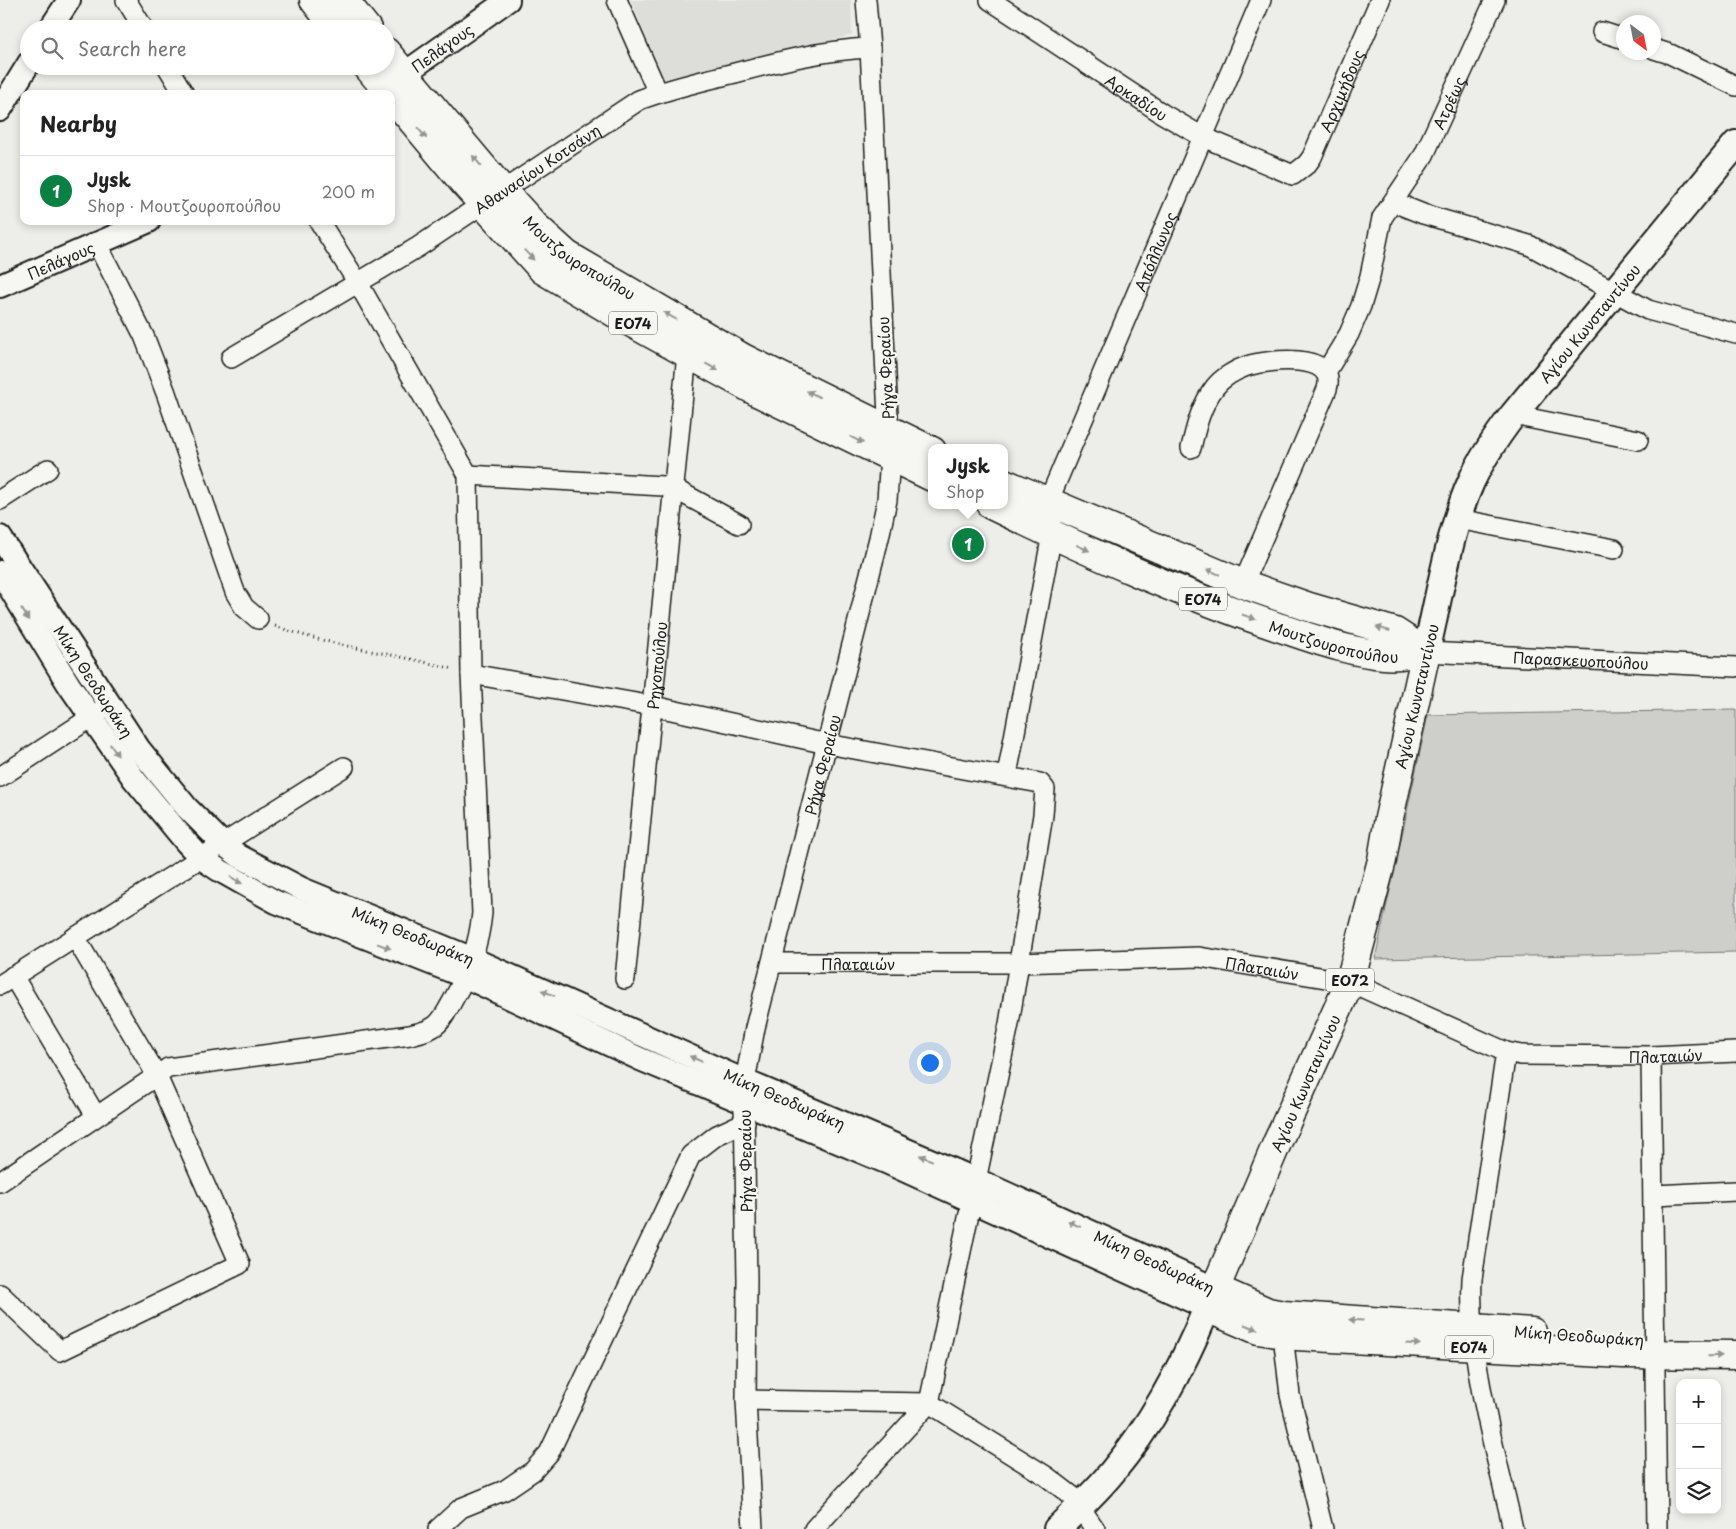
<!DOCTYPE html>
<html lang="en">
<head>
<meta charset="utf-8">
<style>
	body { margin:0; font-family:"Playpen Sans",sans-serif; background:#f2f2f2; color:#222 }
	.controls { position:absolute; right:15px; bottom:15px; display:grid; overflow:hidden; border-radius:10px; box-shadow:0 2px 8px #0003 }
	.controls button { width:45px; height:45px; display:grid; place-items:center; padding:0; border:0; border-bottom:1px solid #e0e0e0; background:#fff; color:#222; font:25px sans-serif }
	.compass { position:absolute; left:1616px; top:15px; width:45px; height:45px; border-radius:50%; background:#fff; box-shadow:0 2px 8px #0003; rotate:148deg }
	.you { position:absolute; left:929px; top:1062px; width:18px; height:18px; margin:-12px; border:4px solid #fff; border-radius:50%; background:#1a73e8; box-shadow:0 0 0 8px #1a73e833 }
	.badge { display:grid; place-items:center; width:32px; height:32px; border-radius:50%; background:#0b8043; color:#fff; font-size:16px; font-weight:700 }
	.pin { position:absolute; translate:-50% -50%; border:2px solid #fff; box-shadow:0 1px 5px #0006 }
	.popup { position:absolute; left:928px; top:444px; width:80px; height:65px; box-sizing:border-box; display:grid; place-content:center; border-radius:10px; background:#fff; filter:drop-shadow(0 1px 4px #0005); font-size:16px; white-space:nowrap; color:#767676 }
	.popup b { font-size:19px; color:#222 }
	.popup::after { content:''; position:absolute; left:50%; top:100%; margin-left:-10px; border:10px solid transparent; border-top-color:#fff }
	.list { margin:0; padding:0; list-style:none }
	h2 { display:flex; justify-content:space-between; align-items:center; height:65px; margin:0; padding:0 20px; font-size:21px }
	h2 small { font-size:16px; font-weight:400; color:#767676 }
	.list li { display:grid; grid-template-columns:32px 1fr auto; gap:15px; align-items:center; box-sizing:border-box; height:70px; padding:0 20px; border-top:1px solid #e0e0e0 }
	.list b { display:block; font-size:19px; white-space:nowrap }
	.list p { margin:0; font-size:16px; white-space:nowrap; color:#767676 }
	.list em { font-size:16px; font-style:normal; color:#767676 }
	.icon { flex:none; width:28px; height:28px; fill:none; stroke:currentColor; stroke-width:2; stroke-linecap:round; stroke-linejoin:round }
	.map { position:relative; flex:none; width:1736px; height:1529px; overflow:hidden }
	.search { position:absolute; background:#fff; box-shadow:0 2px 8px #0003; left:20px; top:20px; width:375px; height:55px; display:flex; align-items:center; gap:12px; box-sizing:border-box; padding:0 18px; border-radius:28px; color:#767676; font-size:19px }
	.panel { position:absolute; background:#fff; box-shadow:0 2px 8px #0003; left:20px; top:90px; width:375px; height:135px; border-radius:10px }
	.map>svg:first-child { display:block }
	.built { fill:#ddddda }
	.green { fill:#cececb; stroke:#757574 }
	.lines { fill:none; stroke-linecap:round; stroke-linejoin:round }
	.minor-casing { stroke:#1c1c1c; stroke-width:22 }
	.tertiary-casing { stroke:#1c1c1c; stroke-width:26 }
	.secondary-casing { stroke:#1c1c1c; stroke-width:30 }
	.primary-casing { stroke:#1c1c1c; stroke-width:31 }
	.path { stroke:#1c1c1c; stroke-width:3; stroke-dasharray:1 4; stroke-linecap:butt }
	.minor { stroke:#f6f6f2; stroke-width:19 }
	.tertiary { stroke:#f6f6f2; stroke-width:22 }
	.secondary { stroke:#f6f6f2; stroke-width:26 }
	.primary { stroke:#f6f6f2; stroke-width:28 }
	.oneway { fill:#949492 }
	.labels { text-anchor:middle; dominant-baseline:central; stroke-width:4.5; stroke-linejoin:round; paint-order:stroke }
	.shield { fill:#f6f6f2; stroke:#5d5d5c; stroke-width:1 }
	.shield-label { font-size:14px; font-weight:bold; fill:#1c1c1c }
	.street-label { font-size:15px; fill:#1c1c1c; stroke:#f6f6f2 }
</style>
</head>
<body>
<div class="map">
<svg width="1736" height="1529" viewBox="0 0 1736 1529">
	<rect width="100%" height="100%" fill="#edede9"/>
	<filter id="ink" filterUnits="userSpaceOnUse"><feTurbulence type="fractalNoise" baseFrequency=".02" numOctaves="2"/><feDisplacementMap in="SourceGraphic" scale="10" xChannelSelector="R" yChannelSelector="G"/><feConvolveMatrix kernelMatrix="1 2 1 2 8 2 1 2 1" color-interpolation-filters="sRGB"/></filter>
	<g filter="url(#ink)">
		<!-- built -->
		<path class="built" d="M631,0H851L852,35L664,79Z"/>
		<!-- green -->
		<path class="green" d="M1736,710V952L1375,959L1428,715Z"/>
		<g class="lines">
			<defs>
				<g id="minor">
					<path d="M126,0L144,29"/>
					<path d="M617,0L658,93"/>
					<path id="s1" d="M990,0L1163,114L1203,137L1293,175L1307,164L1312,157L1380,0"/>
					<path d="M1602,32L1624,39"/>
					<path d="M1654,49L1670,54L1736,86"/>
					<path d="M167,66L184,94"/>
					<path d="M1393,202L1423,214L1529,245L1648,310L1736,334"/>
					<path d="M319,221L358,283L468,475L471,674L653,706L827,744L1040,783L1045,789L1043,815L1009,1024L929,1403L814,1529"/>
					<path d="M96,242L144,336L166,393L235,592L244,607L258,619"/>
					<path id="s2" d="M231,358L418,247L639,100C670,88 702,81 735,73C780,61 824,50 870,48"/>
					<path id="s3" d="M1326,372L1349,334L1361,306L1370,276L1382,218L1424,155L1495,0"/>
					<path d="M1513,415L1638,440"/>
					<path d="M1191,448C1196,427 1201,405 1215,387C1222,378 1235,370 1247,366C1266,360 1338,351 1327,389L1243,584"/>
					<path d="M468,475L663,486L673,488L739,524"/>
					<path d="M0,500L48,469"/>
					<path d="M1458,519L1614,549"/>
					<path id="s4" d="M1426,652L1736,667"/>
					<path id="s5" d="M1007,775L1052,534L1048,502L1261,0"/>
					<path d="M0,777L104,709"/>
					<path id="s6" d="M773,963H1019L1199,957L1350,982L1506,1052L1521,1055L1651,1056L1736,1052"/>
					<path d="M13,976L96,1116"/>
					<path id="s7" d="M625,979L687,354"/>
					<path d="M0,985L344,767"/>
					<path d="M1506,1052L1472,1279C1468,1363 1495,1447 1513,1529"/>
					<path d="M1651,1056L1657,1529"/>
					<path d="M0,1182L168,1068L410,1035C418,1033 428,1031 435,1026C443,1020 448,1009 453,1000C469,972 479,945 482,913L471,674"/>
					<path d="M1654,1195L1736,1191"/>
					<path d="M0,1294L60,1351L240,1264L156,1074L75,937"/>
					<path d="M1283,1335L1290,1395L1323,1529"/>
					<path d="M746,1400L929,1403L1046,1476L1072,1496L1095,1529"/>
					<path d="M438,1529L461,1508L505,1490L533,1471L549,1453L691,1155L717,1135L745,1122"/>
					<path id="s8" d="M753,1529L746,1400L747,1280L744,1102L745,1081L755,1028L879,538L887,500L890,457L870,48L866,0"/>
				</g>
				<g id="tertiary">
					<path d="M50,29L69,0"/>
					<path id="s9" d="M391,83L508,0"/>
					<path d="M0,110L29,63"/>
					<path id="s10" d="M0,286L149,221"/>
					<path id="s11" d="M0,537L139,749L187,808L223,844L239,856L302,889L473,959L745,1081L977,1180L1214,1288"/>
					<path d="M0,572L69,685L134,779L186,842L201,858L219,870L276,902L466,977L640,1059L886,1162L1207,1308"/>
				</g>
				<g id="secondary">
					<path id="s12" d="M1426,652C1439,599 1449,531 1471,482C1482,458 1497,436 1513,415L1736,144"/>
					<path d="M1057,1529C1076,1510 1096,1492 1113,1471C1153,1423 1183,1366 1207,1308"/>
				</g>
				<g id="primary">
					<path d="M314,0L337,29"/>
					<path d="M344,0L367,29"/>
					<path id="s13" d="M386,52L503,191L534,225L567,255L743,358L932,451"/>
					<path d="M367,66L390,94"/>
					<path d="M391,95L465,184L543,270L630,322L759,393L932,477"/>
					<path d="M1004,483L1243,584L1309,607L1395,632L1426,652"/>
					<path id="s14" d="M991,505C1084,550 1180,594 1278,627C1312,638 1348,652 1384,655C1397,657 1412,653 1426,652"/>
					<path d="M1426,652L1389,818L1382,860L1350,982L1277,1143L1207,1308L1258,1330L1296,1336L1623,1354L1736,1355"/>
					<path d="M1214,1288L1268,1312L1283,1315L1532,1332"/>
				</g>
			</defs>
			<!-- minor casing -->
			<use href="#minor" class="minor-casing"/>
			<!-- tertiary casing -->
			<use href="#tertiary" class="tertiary-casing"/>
			<!-- secondary casing -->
			<use href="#secondary" class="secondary-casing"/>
			<!-- primary casing -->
			<use href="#primary" class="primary-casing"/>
			<!-- path -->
			<path class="path" d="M275,626C333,647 393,653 453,669"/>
			<!-- minor -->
			<use href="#minor" class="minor"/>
			<!-- tertiary -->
			<use href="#tertiary" class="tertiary"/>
			<!-- secondary -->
			<use href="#secondary" class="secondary"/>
			<!-- primary -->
			<use href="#primary" class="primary"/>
		</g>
		<!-- one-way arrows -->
		<defs><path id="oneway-solid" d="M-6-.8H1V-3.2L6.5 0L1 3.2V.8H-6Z" transform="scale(1.25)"/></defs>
		<g class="oneway">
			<use href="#oneway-solid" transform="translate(422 133) rotate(50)"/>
			<use href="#oneway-solid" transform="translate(477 161) rotate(-130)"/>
			<use href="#oneway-solid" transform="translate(529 255) rotate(46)"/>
			<use href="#oneway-solid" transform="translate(670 316) rotate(-151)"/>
			<use href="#oneway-solid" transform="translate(712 367) rotate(29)"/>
			<use href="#oneway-solid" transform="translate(813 394) rotate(-154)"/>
			<use href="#oneway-solid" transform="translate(857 440) rotate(26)"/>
			<use href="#oneway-solid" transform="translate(1083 548) rotate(24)"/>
			<use href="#oneway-solid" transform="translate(1213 572) rotate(-158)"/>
			<use href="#oneway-solid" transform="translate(25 614) rotate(58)"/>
			<use href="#oneway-solid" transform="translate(1249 617) rotate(19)"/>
			<use href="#oneway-solid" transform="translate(1383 629) rotate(-164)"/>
			<use href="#oneway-solid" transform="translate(114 750) rotate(55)"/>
			<use href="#oneway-solid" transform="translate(236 880) rotate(31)"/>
			<use href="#oneway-solid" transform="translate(384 946) rotate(21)"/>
			<use href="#oneway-solid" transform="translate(548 993) rotate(-156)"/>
			<use href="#oneway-solid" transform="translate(696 1059) rotate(-156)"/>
			<use href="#oneway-solid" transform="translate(926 1158) rotate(-157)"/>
			<use href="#oneway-solid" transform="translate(1074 1224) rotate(-156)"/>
			<use href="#oneway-solid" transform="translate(1356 1320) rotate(-176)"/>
			<use href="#oneway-solid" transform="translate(1251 1327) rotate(19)"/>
			<use href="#oneway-solid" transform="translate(1413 1344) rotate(4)"/>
			<use href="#oneway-solid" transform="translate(1715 1356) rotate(-1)"/>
		</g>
	</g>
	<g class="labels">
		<!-- shield labels -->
		<g class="shield">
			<rect x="609" y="311.5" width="48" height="23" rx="4"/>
			<rect x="1179" y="587.5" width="48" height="23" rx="4"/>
			<rect x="1326" y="968.5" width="48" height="23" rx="4"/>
			<rect x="1445" y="1335.5" width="48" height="23" rx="4"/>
		</g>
		<g class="shield-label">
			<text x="633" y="323">ΕΟ74</text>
			<text x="1203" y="599">ΕΟ74</text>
			<text x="1350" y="980">ΕΟ72</text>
			<text x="1469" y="1347">ΕΟ74</text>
		</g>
		<!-- street labels -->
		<g class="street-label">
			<text stroke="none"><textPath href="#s9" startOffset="62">Πελάγους</textPath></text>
			<text stroke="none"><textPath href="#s1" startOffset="450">Αρχιμήδους</textPath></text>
			<text stroke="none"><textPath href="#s1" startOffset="176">Αρκαδίου</textPath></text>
			<text stroke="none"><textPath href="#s3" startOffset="299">Ατρέως</textPath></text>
			<text stroke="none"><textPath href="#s2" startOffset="360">Αθανασίου Κοτσάνη</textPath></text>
			<text stroke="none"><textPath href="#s5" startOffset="550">Απόλλωνος</textPath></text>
			<text stroke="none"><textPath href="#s13" startOffset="284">Μουτζουροπούλου</textPath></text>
			<text stroke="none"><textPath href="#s10" startOffset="66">Πελάγους</textPath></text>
			<text stroke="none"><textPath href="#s12" startOffset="375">Αγίου Κωνσταντίνου</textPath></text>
			<text transform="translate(885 368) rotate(-93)">Ρήγα Φεραίου</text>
			<text stroke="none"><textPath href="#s14" startOffset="370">Μουτζουροπούλου</textPath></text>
			<text stroke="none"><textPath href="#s4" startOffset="155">Παρασκευοπούλου</textPath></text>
			<text stroke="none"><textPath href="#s7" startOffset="315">Ρηγοπούλου</textPath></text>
			<text stroke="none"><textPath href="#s11" startOffset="172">Μίκη Θεοδωράκη</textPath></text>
			<text transform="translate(1416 696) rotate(-77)">Αγίου Κωνσταντίνου</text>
			<text stroke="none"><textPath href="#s8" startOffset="774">Ρήγα Φεραίου</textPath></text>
			<text stroke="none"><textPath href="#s11" startOffset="592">Μίκη Θεοδωράκη</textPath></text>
			<text stroke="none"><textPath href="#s6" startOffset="85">Πλαταιών</textPath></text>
			<text stroke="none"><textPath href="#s6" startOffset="490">Πλαταιών</textPath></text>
			<text stroke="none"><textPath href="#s6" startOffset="910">Πλαταιών</textPath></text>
			<text transform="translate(1305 1083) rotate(-66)">Αγίου Κωνσταντίνου</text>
			<text stroke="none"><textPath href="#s11" startOffset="998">Μίκη Θεοδωράκη</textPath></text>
			<text transform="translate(745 1161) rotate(-91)">Ρήγα Φεραίου</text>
			<text stroke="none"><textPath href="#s11" startOffset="1402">Μίκη Θεοδωράκη</textPath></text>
			<text transform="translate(1579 1335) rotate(4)">Μίκη Θεοδωράκη</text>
		</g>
	</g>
</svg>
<div class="controls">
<button>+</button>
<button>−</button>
<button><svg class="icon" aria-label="layers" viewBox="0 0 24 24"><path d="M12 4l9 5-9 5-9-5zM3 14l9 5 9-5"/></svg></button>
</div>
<svg class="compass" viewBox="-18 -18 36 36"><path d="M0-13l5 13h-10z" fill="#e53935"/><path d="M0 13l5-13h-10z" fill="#767676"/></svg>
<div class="you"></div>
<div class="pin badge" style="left:968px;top:544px">1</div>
<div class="popup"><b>Jysk</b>Shop</div>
<div class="search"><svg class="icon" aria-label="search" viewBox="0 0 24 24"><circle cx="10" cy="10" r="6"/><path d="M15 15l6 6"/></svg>Search here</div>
<section class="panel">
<h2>Nearby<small></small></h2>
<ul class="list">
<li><span class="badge">1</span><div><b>Jysk</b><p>Shop · Μουτζουροπούλου</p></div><em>200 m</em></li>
</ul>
</section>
</div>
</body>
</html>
